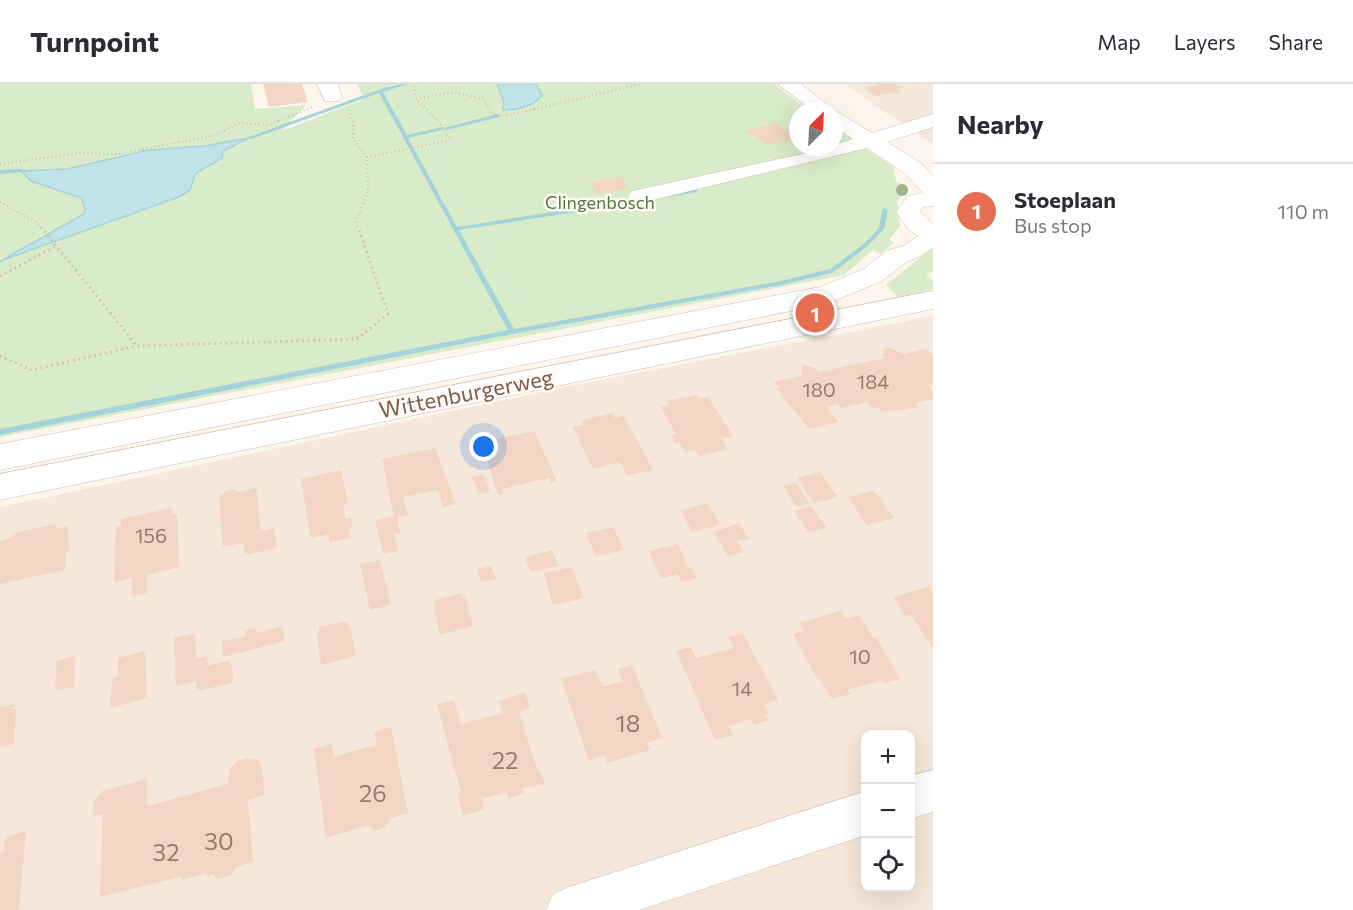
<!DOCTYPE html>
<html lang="en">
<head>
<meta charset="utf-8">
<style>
	body { margin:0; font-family:Commissioner,sans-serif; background:#f2f2f3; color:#2b2b33 }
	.controls { position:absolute; right:18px; bottom:18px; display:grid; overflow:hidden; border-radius:12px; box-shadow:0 6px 24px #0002 }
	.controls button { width:54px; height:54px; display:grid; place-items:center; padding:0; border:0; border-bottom:2px solid #e1e1e2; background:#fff; color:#2b2b33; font:30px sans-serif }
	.compass { position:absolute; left:789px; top:18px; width:54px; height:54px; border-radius:50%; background:#fff; box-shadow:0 6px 24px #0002; rotate:24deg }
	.you { position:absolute; left:484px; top:363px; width:21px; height:21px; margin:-15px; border:4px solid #fff; border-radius:50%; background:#1a73e8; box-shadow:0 0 0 9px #1a73e833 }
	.badge { display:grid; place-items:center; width:39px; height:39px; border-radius:50%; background:#e76f51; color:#fff; font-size:20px; font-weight:700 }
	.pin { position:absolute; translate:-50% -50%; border:3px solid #fff; box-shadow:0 2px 6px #0006 }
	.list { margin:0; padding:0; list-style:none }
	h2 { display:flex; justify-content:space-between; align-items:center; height:78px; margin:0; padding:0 24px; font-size:26px }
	h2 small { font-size:20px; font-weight:400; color:#7c7c81 }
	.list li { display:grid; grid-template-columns:39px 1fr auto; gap:18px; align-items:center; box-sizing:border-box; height:96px; padding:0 24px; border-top:2px solid #e1e1e2 }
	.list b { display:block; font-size:22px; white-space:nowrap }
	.list p { margin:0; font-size:20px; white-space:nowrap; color:#7c7c81 }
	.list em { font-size:20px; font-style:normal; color:#7c7c81 }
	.icon { flex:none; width:33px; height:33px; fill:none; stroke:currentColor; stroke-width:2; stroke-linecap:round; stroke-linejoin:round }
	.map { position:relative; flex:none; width:933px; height:826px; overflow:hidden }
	header { display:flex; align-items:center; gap:36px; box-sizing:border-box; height:84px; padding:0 30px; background:#fff; border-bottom:2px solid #e1e1e2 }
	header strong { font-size:28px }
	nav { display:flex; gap:33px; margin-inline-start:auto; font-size:21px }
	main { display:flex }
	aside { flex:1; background:#fff }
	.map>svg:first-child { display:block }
	.residential { fill:#f5e8da; fill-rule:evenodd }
	.green { fill:#d8ecc9 }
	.water { fill:#bfe3e8; stroke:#a5d3da; stroke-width:1.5 }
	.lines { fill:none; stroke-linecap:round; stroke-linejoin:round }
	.stream { fill:#a5d3da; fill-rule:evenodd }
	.building { fill:#f3d5c3 }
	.minor-casing { stroke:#d1beb0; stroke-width:1 }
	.path-far1 { stroke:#d9b8a5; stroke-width:2; stroke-dasharray:1 3; stroke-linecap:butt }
	.path { stroke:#d9b8a5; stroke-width:3; stroke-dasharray:1.5 4; stroke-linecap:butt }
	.minor { fill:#fff; fill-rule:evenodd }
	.tree { fill:#a0b28e }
	.labels { text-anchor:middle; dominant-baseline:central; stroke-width:5; stroke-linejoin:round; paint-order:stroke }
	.far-park-label { font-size:18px; fill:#537a41; stroke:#fffaf3 }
	.number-label { font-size:20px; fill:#987a6a }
	.street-label { font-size:22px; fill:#7a5c4d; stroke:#fffaf3 }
	.near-number-label { font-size:24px; fill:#987a6a }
</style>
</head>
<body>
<header>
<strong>Turnpoint</strong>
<nav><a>Map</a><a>Layers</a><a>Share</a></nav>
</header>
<main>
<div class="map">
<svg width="933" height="826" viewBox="0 0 933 826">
	<rect width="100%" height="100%" fill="#fdf6ec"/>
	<!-- residential -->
	<path class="residential" d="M845,0H933V60L885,28Z
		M933,232V826H0V423L575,301ZM866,650H910V804H866Z"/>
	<!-- green -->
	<path class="green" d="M0,0H251L255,25L306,21L282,47L364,15L357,0H497L504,18L503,25L529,22L539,9L536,0H774L810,27H798V63H834V43L894,83L896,98L906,101L907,106L897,117L900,142L889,156L894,158L881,170L873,166L844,191L0,353V177L179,113L193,100L196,89L222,74L223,67L247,56L204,62L149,66L67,85L21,87L31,97L81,114L86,123L84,130L43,155L0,175Z
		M933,160V188L926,190L933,197V205L898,213L886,201L931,165Z"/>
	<!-- water -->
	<path class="water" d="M497,0H536L542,11C533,23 517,26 503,26L504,18Z
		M249,54L223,67L222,74L196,89L190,106L179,113L0,177L84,130L85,124L81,114L31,97L21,87L67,85L149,66L204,62Z"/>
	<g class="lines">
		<!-- stream -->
		<path class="stream" d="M401,0H408L383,8L407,51L442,43L445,45L408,54L457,143L641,114L644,116L641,118L459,146L514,245L781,197L830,185L865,159L879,144L882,126L885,124L888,126L884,145L869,161L832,189L781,201L512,250L0,351V345L508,246L379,9L251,55L246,54L378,6Z
			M497,30L500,32L499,33L447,46L444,44Z
			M21,85L23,86V88L0,90V86Z
			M695,105L697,106V108L669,113L666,111L669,109Z"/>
	</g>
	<!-- building -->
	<path class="building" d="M263,0H302L308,18L269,23Z
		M879,0H896L902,4L896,5L901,8L876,12L864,4Z
		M775,39L784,46L798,42V55L767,61L756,53L758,52L747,50L748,46Z
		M621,93L629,105L597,110L589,99Z
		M887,263L904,270L926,265L933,271V299L927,300L933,308V315L915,319L919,323L904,326L881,327L877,323L872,324L867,318L841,324L838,320L827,323L838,338L809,345L776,304H779L774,298L801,292L802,281L812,283L820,288L884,274L881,271L884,270L883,264Z
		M697,311L700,315L708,313L733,352L722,355L728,365L699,372L695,366L685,368L680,359L675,360L671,352L676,350L661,323L669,321L667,317Z
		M612,329L615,334L624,332L653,386L627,392L620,378L593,385L573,343L583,341L581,336Z
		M534,347L557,397L551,399L549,394L502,405L504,410L498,411L481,358Z
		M435,364L456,420L443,423L438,406L403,413L408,431L397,433L400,449L394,450L398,467L383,470L375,436L394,432L382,375Z
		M341,386L348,420L343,421L346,435L351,434L353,444L348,445L350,454L330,458L329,450L311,454L301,395Z
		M820,388L838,413L814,419L797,394Z
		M483,390L490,408L479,410L472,393Z
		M796,399L810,420L797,423L783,402Z
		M232,404L238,408L256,404L261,447L274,444L277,464L245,471L243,459L223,463L219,412Z
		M872,407L877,410L894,434L867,441L848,413Z
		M708,419L720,441L692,448L681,426Z
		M811,422L827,444L808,448L794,427Z
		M172,424V431L177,430L179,483L147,491V509L132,512V494L114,498L116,443L121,442V435Z
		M739,439L749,455L737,457L744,468L728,472L714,448Z
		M56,440V445L68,442L69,467L66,468L65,486L0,500V457L12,454L13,449Z
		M613,443L624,466L596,472L586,449Z
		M678,460L689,485L692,484L697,494L681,498L678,490L661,495L649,467Z
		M552,466L559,482L531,488L525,473Z
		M380,476L391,521L370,526L360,480Z
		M491,482L496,495L481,498L477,485Z
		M572,483L584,514L553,521L544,489Z
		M929,503L933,509V564L910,530L905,532L893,513Z
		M462,509L463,514L465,513L473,542L440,551L434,522L436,521L435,516Z
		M841,527L846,535L859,531L873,554L876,553L900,595L885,599L883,596L848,606L850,610L832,615L818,592L816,593L793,550L803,547L799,539Z
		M347,537L348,542L350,541L356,572L321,581L317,550H319V543Z
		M282,542L285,557L223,573L222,557L246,552L245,546L255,544L256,549Z
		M195,549L196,575L207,572L208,582L229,576V581L232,580L233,599L197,607L196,597L176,602L174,554Z
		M743,549L778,616L764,620L769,630L765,631L768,636L754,641L751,635L729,642L733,651L715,656L676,567L691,563L696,574L734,564L729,553Z
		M145,567L147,614L110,624L112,595L118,593V574Z
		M75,572L74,603L55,607L57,577Z
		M632,581L662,654L647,659L650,666L607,679L605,671L589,676L561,595L596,586L603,603L623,597L618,585Z
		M525,608L530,624L519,628L538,688L540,687L545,700L522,704L524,710L508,714L507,708L482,715L484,725L463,732L458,710L461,709L437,620L454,616L461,640L503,629L499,617Z
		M14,620L13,625H16L14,660L0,663V623Z
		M391,643L408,729L390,735L386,743L374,747L369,741L326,754L314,665L332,660L334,673L354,667L377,661L374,648Z
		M246,674L257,676L262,683L265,711L248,716L253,778L236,783L231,791L217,795L213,790L207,792V789L183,796L180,793L100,813L103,730L93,732L94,717L102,707L147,695V722L228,700L230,685L237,677Z
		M26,747L19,826H0V768L4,767L5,753Z"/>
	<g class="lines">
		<defs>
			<path id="minor" d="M317,0H337L342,13L339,17H325Z
				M778,0H801L836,27L872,49L933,30V43L887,58L922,80L933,92V122L923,123L920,128L933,140V164L921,172L906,178L882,197L826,220L0,386V360L820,203L864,185L888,166L903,162L918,152L910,147L896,128L908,112L923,109L906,90L867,64L640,119L632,117L628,112L632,107L834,63V61L853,55L834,42V27H813Z
				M933,207V225L0,416V390Z
				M933,686V728L910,735V692Z
				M866,707V751L639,826H546L553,810L569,803Z"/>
		</defs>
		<!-- minor casing -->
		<use href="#minor" class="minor-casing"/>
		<!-- path-far1 -->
		<path class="path-far1" d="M416,15L454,8L483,15L493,30L505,32L641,0
			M348,26L353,37V55L367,73L368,107L356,138L358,145
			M367,73L451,56L440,39L416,15L413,0
			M0,80L79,69L117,70L213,52L240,39L269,41L314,22
			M0,118L36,138L42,145"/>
		<!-- path -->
		<path class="path" d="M41,143L137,262
			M0,192L58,161
			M0,272L32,286L137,262L357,255L388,230L358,143"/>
		<!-- minor -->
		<use href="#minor" class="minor"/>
	</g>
	<!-- trees -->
	<circle class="tree" cx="902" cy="106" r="6"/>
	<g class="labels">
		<!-- far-park labels -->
		<g class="far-park-label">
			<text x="600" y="118">Clingenbosch</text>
		</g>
		<!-- number labels -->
		<g class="number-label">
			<text x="873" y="297">184</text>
			<text x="819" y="305">180</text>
			<text x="151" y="451">156</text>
			<text x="860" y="572">10</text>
			<text x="742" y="604">14</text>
		</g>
		<!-- street labels -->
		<g class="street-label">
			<text transform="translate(466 309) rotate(-11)">Wittenburgerweg</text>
		</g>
		<!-- near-number labels -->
		<g class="near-number-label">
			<text x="628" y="638">18</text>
			<text x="505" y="675">22</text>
			<text x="373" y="708">26</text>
			<text x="219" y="756">30</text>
			<text x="166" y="767">32</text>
		</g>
	</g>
</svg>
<div class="controls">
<button>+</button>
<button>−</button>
<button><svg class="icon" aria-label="locate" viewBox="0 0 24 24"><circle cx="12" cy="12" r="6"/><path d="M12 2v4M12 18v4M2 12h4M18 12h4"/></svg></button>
</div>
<svg class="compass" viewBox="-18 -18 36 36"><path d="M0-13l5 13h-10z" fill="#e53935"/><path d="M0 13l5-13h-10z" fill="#7c7c81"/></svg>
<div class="you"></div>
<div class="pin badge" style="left:815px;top:229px">1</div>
</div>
<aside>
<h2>Nearby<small></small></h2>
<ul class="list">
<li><span class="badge">1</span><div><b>Stoeplaan</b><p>Bus stop</p></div><em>110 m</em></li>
</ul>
</aside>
</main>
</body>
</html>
